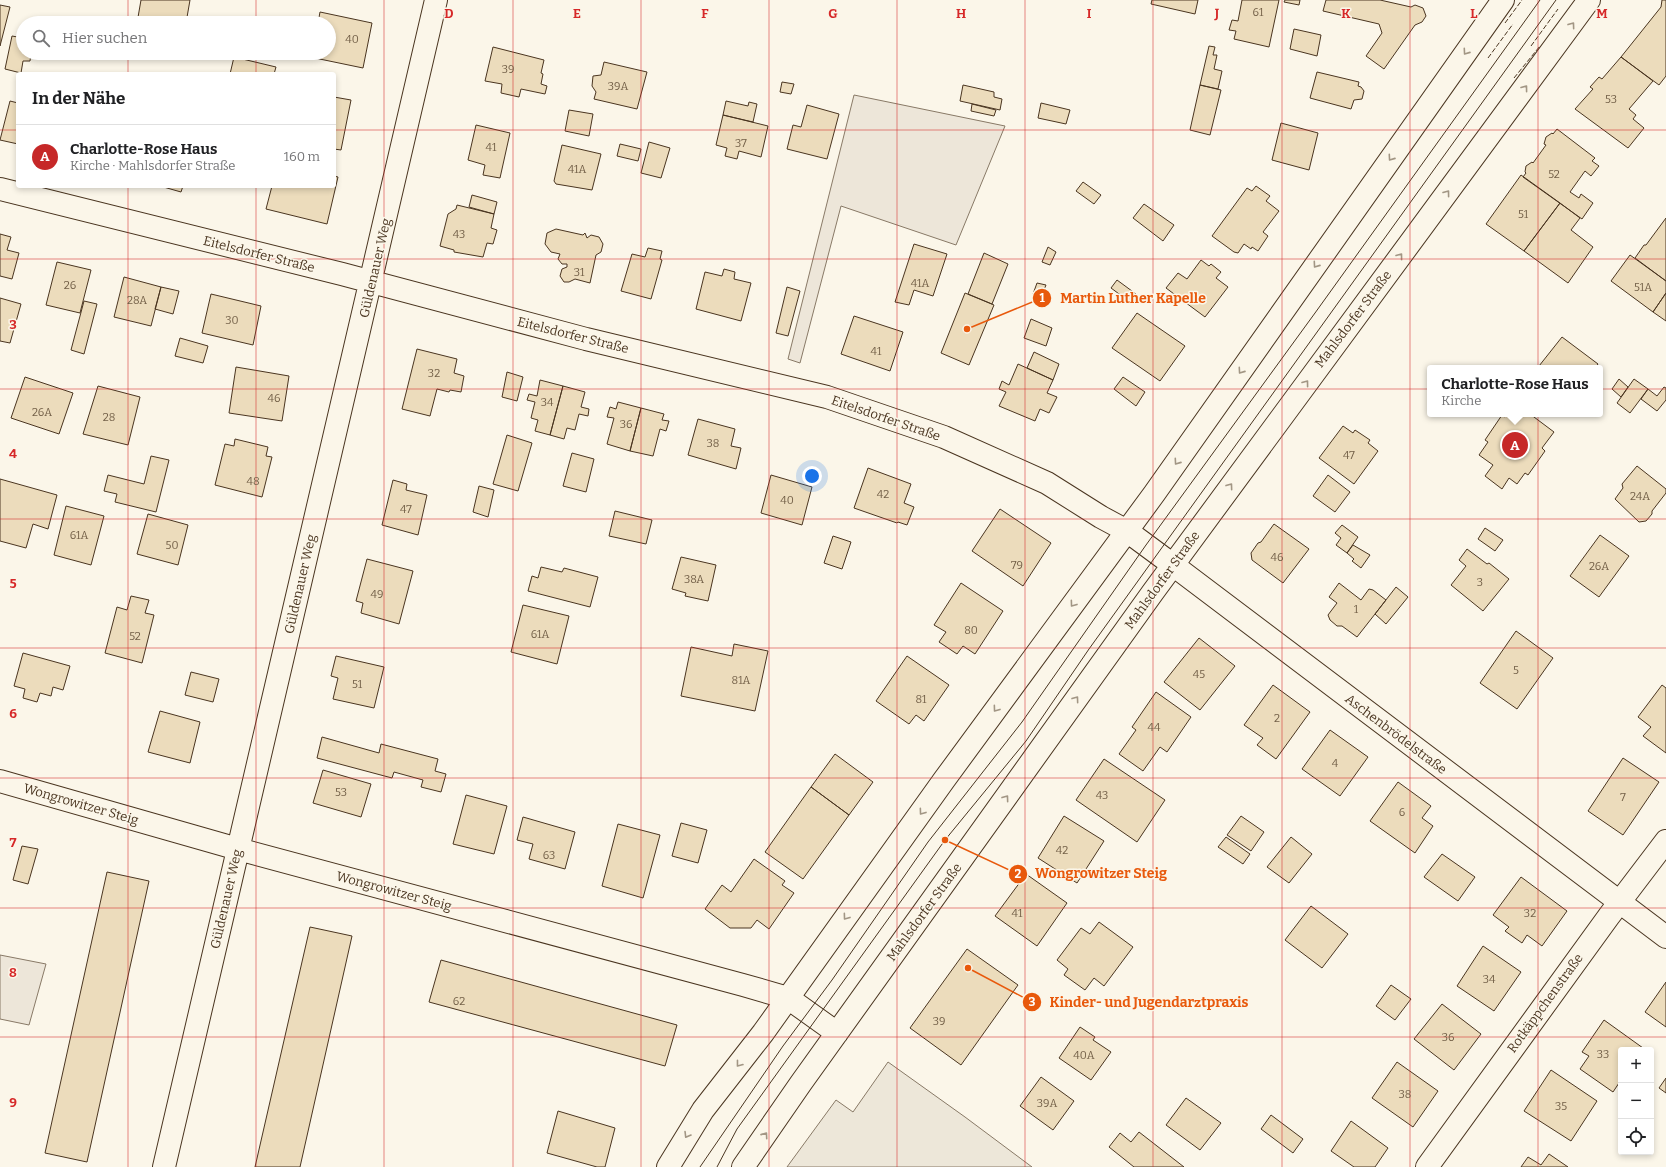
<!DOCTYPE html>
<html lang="de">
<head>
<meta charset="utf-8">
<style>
	body { margin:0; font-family:Bitter,serif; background:#f6f6f6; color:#202124 }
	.controls { position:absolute; right:12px; bottom:12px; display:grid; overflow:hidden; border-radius:4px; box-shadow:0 2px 6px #0003 }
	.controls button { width:36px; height:36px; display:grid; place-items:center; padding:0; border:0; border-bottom:1px solid #e0e0e0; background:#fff; color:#202124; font:20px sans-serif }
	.you { position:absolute; left:812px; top:476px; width:14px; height:14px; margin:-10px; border:3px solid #fff; border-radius:50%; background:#1a73e8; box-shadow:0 0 0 6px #1a73e833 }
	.badge { display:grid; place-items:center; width:26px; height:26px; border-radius:50%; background:#c62828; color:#fff; font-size:13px; font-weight:700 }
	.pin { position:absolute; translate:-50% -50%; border:2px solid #fff; box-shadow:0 1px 4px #0006 }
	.popup { position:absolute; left:1427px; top:365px; width:176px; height:52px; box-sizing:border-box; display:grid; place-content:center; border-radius:4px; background:#fff; filter:drop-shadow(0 1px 3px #0005); font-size:13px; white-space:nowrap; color:#757577 }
	.popup b { font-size:15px; color:#202124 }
	.popup::after { content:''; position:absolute; left:50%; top:100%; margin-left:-8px; border:8px solid transparent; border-top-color:#fff }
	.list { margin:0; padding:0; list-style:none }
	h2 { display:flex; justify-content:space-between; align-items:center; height:52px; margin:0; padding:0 16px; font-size:17px }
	h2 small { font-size:13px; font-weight:400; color:#757577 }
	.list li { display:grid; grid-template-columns:26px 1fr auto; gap:12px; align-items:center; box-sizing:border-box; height:64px; padding:0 16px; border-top:1px solid #e0e0e0 }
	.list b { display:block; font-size:15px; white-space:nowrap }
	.list p { margin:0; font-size:13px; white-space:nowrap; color:#757577 }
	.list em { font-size:13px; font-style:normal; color:#757577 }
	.icon { flex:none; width:22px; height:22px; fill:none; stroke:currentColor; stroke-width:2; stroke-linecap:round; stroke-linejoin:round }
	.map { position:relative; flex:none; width:1666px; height:1167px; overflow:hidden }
	.search { position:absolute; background:#fff; box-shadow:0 2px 6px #0003; left:16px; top:16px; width:320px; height:44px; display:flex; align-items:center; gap:10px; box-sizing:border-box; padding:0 14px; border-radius:22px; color:#757577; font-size:15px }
	.panel { position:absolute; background:#fff; box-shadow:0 2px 6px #0003; left:16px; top:72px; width:320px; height:116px; border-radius:4px }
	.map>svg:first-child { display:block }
	.green { fill:#ede6d9; stroke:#887966 }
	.parking { fill:#ede7d9; stroke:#887966 }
	.building { fill:#ecdcbc; stroke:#4a3520 }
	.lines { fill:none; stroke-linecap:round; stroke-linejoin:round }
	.minor-casing { stroke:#4a3520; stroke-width:24 }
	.secondary-casing { stroke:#4a3520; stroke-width:24 }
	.minor { stroke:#fbf6e9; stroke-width:22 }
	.secondary { stroke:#fbf6e9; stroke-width:22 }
	.tram { stroke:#4a3520; stroke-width:1 }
	.fence { stroke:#4a3520; stroke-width:1; stroke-dasharray:5 2; stroke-linecap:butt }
	.oneway { stroke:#a29684 }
	.grid { fill:none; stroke:#d62828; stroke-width:1; stroke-opacity:0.55 }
	.labels { text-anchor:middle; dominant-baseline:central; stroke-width:3; stroke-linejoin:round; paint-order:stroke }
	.number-label { font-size:11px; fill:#725f47 }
	.street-label { font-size:13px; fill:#4a3520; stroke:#fbf6e9 }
	.grid-label { font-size:13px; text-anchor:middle; font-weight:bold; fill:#d62828; stroke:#fbf6e9; stroke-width:3; stroke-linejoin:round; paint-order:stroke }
	.leader { fill:none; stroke:#e8590c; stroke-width:1.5 }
	.callout-dot { fill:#e8590c; stroke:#fbf6e9; stroke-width:1.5 }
	.mark-label { font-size:12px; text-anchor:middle; font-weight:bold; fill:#fff }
	.callout-label { font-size:14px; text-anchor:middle; font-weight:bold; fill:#e8590c; stroke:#fbf6e9; stroke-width:3; stroke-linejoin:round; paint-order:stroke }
</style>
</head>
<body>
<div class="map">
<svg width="1666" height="1167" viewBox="0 0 1666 1167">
	<rect width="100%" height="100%" fill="#fbf6e9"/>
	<!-- green -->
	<path class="green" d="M854,95L1005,126L956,245L841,206L800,363L788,359Z
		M0,955L46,964L29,1025L0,1019Z"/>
	<!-- parking -->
	<path class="parking" d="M888,1062L965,1117L1032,1167H787L836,1100L853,1112Z"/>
	<!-- building -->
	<path class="building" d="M141,0H190L186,23H137Z
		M1152,0H1198L1195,14L1151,4Z
		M1242,0H1279L1269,47L1234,39L1236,31L1229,30L1232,20L1238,21Z
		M1285,0H1300L1299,5L1284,2Z
		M1326,0H1380L1411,7L1415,5L1423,8L1426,16L1422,22L1415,25L1384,69L1366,56L1382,33L1379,24L1323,11Z
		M1662,0H1666V76L1659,85L1621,57L1661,7Z
		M0,5L10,7L0,46Z
		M320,12L372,23L363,68L310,57L311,53H329V23H318Z
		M1294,29L1321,35L1317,56L1290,49Z
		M12,36L23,38V53H31L30,61H23L21,73L5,69Z
		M1209,46L1215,47L1213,55H1217L1214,69L1222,71L1218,89L1200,85Z
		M493,47L544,60L541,73L543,74L541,84L547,86L545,94L521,89L519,97L501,93L502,84L485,81Z
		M234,57L276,67L274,74H230Z
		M1621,57L1653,81L1629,109L1636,115L1633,119L1644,128L1628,148L1575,109L1593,89L1590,87L1599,77L1602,79Z
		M604,62L647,72L637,109L594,99L596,92L592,86L593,76L601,75Z
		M1317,72L1359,82L1358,86L1361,87L1364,91L1362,99L1354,100L1351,109L1310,98Z
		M782,82L794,84L791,94L780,92Z
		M963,85L994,92V97L1002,99L1000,110L960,101Z
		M1200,85L1221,90L1210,135L1190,130Z
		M334,97L351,100L341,150L334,149Z
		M10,101L18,103V144L0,140Z
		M726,101L748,106L749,102L757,104L753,122L723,115Z
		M1041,103L1070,110L1066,124L1038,118Z
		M972,104L996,110L994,116L971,111Z
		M807,105L839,114L827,159L787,149L793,125L801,127Z
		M569,110L593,114L589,136L565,131Z
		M723,115L768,126L761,157L739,151L737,159L725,156L727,148L716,145Z
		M1281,123L1318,133L1309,170L1272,160Z
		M476,125L510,133L500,178L483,175L485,165L468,160Z
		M1557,129L1595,158L1592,161L1599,166L1591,176L1585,171L1570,192L1579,198L1581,194L1593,203L1582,219L1523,177L1526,173L1525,172L1526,166L1532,162L1533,163L1546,145L1544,144L1546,137L1552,133L1553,134Z
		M649,142L670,148L661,178L641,173Z
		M620,144L641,149L638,161L617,156Z
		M562,145L601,154L592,190L556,184L554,181Z
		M1521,175L1560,203L1524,251L1486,224Z
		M334,176L338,177L327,224L266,209L272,186H334Z
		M1083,182L1101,195L1094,204L1076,191Z
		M160,186H183L181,192Z
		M1256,186L1270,196L1266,201L1279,211L1263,232L1268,236L1258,251L1252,247L1251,249L1244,244L1238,253L1234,252L1212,236L1247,188L1252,191Z
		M472,195L497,202L494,214L469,207Z
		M1560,203L1580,218L1571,230L1593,247L1568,283L1524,251Z
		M1144,204L1174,225L1163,241L1133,218Z
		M457,205L494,214L491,228L497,230L493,244L487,243L483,257L454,252V250L440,246L448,214L456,209Z
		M1666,218V281L1635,258L1644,245H1646Z
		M556,229L583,235L585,233L587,238L591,235L599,237L603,244L601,252L596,255L590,283L575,279L569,282H564L560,276L562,269L567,267V264H562L558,259L560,254L551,252L545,244L547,233Z
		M0,234L11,237L7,250L19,253L12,279L0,276Z
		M914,244L947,254L933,296L914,290L909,305L895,302Z
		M1048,247L1056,252L1050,265L1042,262Z
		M648,248L662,251L660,259L662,260L651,299L621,291L632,254L645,257Z
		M984,253L1008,264L992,304L968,294Z
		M1630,255L1666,281V293L1653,312L1611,281Z
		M1201,260L1209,266L1211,264L1221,272L1216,278L1228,287L1205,317L1166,288L1178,273L1187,279Z
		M57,262L91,270L80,313L46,305Z
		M724,269L735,272L734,279L751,283L741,321L696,309L705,272L722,276Z
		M124,277L161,287L151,326L114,317Z
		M1117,280L1136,294L1130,302L1111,288Z
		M1037,283L1046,285L1041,297L1033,294Z
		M161,287L179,291L173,314L155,309Z
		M787,287L800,291L788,336L776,333Z
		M965,293L994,305L969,365L941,353Z
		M1666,293V321L1653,312Z
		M211,294L261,306L253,345L202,333Z
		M0,298L21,304L10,343L0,341Z
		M84,301L97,304L84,354L71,350Z
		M1137,313L1185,346L1160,381L1112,348Z
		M854,316L903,332L890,371L841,354Z
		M1031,319L1052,328L1046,346L1024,338Z
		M1562,337L1598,364L1595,368H1542L1539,366Z
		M180,338L208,346L203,363L175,356Z
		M417,349L457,359L454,373L464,376L461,392L450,390L449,392L437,389L430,416L402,409Z
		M1034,352L1059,364L1053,380L1027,368Z
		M1018,364L1053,380L1047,393L1057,397L1049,413L1040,409L1035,421L999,406L1006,392L999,389L1002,381L1009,385Z
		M236,367L289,376L282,421L229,413Z
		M507,372L523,377L517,401L502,397Z
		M25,377L73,393L59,434L11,418Z
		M1123,377L1145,392L1136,406L1114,389Z
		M1619,379L1628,387L1621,397L1612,389Z
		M1634,379L1648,389L1630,413L1617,403Z
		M540,380L563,386L550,435L535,431L538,420L531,418L535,402L527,400L529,394L537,396Z
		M98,386L140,397L128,445L83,434Z
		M563,386L585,392L581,407L589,409L588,416L579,414L575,430L567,428L564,439L550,435Z
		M1664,387L1666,388V400L1657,411L1641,399L1648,389L1657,396Z
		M618,402L641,408L630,451L607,444L614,418L607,417L610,407L616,409Z
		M641,408L664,414L662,420L669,421L666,431L660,429L653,456L630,451Z
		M1508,414H1530L1554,432L1542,448L1545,451L1528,475L1525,473L1517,484L1509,478L1502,489L1485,476L1493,465L1479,455L1488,442L1485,440L1502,415L1505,417Z
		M698,419L735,429L731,446L741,448L736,469L688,455Z
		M1343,426L1353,433L1355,430L1370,440L1368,443L1378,451L1354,484L1319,458Z
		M507,435L532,443L518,491L493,484Z
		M235,439L268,447L266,456L272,457L262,497L215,485L225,444L234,446Z
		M572,453L594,459L586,492L563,486Z
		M151,456L169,460L156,512L115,502L117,494L104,491L108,475L144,484Z
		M1637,466L1666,489V493L1652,511V514L1646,521L1639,522L1615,499L1623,488L1622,484Z
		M868,468L911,484L904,503L914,507L907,525L898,522L897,523L854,508Z
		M771,475L812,487L802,525L761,513Z
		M1328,475L1350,492L1335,512L1313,496Z
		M0,479L57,495L48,529L33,524L26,548L0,541Z
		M393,480L407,484L406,490L427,495L418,535L382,525Z
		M479,486L494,490L488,517L473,512Z
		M66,506L104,516L91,565L54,555Z
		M1000,509L1051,543L1023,586L972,551Z
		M615,511L652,520L646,544L609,536Z
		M148,514L188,525L178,565L137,554Z
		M1274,524L1309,549L1283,583L1252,560L1251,553L1258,543L1261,542Z
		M1342,525L1358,537L1347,553L1336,545L1341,538L1335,533Z
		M1485,528L1503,540L1495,551L1478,539Z
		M1600,535L1629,556L1599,597L1570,576Z
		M833,536L851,542L842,569L824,563Z
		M1353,545L1370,555L1361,568L1352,561L1354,559L1347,553Z
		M1467,549L1487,564L1489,563L1509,579L1483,611L1451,585L1466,566L1459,560Z
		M681,557L716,565L708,601L685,596L686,593L672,589Z
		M367,559L413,571L399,624L361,613L363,603L356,601Z
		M541,567L562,572L564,568L598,577L590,607L528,591L532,576L538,578Z
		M961,583L1003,611L975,654L963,646L957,654L939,642L946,632L934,625Z
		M1339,583L1361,600L1369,589L1373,590L1386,600L1357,637L1342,626H1337L1330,620L1328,615L1337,603L1329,597Z
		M1396,587L1408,597L1386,624L1375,614Z
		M131,596L149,600L145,613L154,615L142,663L105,653L117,607L127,610Z
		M523,605L569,616L557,664L511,652Z
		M1516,631L1553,658L1517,709L1480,683Z
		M1199,638L1235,666L1200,710L1164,682Z
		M734,644L768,651L755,711L681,696L691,647L732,656Z
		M23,653L70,666L63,690L53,687L51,696L40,693L37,702L23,698L25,689L14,686Z
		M336,656L384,667L374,708L333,699L338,678L331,676Z
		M907,656L949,685L924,721L916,715L909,724L876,701Z
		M191,672L219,679L213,702L185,695Z
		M1273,685L1310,712L1276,759L1257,745L1263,738L1244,725Z
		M1662,685L1666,688V753L1643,736L1651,727L1638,717Z
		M1156,692L1191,717L1167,752L1160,747L1143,771L1119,754L1136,730L1132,727Z
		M160,711L200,722L190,763L148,752Z
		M1330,730L1368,757L1340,796L1302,769Z
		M322,737L379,753L381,744L438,759L435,771L446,774L441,792L421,787L423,780L394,772L392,778L317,758Z
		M835,754L873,782L849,815L811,787Z
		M1623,758L1659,782L1623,835L1588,811Z
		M1104,759L1165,800L1137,842L1076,800Z
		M323,770L371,784L361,817L313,803Z
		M1398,782L1431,806L1422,818L1433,826L1415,853L1370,821Z
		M811,787L849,815L803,879L765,852Z
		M466,795L507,806L494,854L453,844Z
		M1064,816L1104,841L1077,883L1038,858Z
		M1241,816L1264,832L1251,851L1227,835Z
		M523,817L575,832L565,869L529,859L533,844L517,840Z
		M681,823L707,830L698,863L672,856Z
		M618,824L660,835L643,898L602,886Z
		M1226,837L1250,854L1243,864L1218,847Z
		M1291,837L1312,854L1289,883L1267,867Z
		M22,846L38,849L28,884L13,880Z
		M1442,854L1475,877L1458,901L1424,877Z
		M754,859L785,881L782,885L794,893L769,929L757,920L751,928H730L705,909L722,885L731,892Z
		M107,872L149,881L87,1162L45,1153Z
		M1026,874L1067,903L1037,946L995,916Z
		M1521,877L1567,911L1542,946L1527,935L1522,943L1505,931L1509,927L1493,915Z
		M1311,906L1348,934L1322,968L1285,940Z
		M1099,922L1133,947L1104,986L1094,978L1085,990L1064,975L1068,969L1057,960L1081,928L1090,934Z
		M310,927L352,936L300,1167H255Z
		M1483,946L1521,972L1494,1011L1457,986Z
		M967,949L1018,985L961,1065L910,1028Z
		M441,960L677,1025L665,1066L429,1002Z
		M1666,982V1027L1645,1012Z
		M1391,985L1411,999L1395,1020L1376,1006Z
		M1442,1004L1481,1034L1454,1070L1414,1039Z
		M1604,1020L1643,1048L1642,1050H1621V1080L1613,1092L1580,1069L1589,1056L1582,1052Z
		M1080,1027L1095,1037L1093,1040L1111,1052L1091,1080L1059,1058Z
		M1397,1062L1438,1091L1413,1127L1372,1098Z
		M1551,1070L1597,1101L1571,1141L1524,1111Z
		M1041,1077L1074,1101L1053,1130L1020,1106Z
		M1666,1078V1093L1659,1088Z
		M1186,1098L1221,1123L1200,1150L1166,1125Z
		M558,1111L615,1128L605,1167H597L547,1153Z
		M1271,1115L1303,1139L1293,1153L1261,1129Z
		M1351,1121L1388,1148L1375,1167H1354L1331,1151Z
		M1139,1132L1184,1167H1134L1109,1147L1120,1133L1131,1142Z
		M1549,1154L1568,1167H1521L1528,1157L1541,1165Z"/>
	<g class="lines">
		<defs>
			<path id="minor" d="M0,189L342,274L586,339L827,397L944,437L1047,483L1101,517L1127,531
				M1173,565L1666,937
				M0,781L238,849L743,985L788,998
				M164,1167L436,0
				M1427,1167L1609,916L1666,841"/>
			<path id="secondary" d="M1127,531L1173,565
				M788,998L837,1033
				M668,1167L703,1110L763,1033L944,780L1154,494L1503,0
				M743,1167L801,1083L1153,592L1589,0"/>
		</defs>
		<!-- minor casing -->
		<use href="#minor" class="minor-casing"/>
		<!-- secondary casing -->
		<use href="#secondary" class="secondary-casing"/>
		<!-- minor -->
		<use href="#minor" class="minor"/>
		<!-- secondary -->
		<use href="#secondary" class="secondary"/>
		<!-- tram -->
		<path class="tram" d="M700,1167L783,1046L832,980L928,842L1022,722L1146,545L1315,313L1540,0
			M717,1167L737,1129L945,840L1026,741L1089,649L1556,0"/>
		<!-- fence -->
		<path class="fence" d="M1505,23L1522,0
			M1531,46L1558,9
			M1488,58L1513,24
			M1514,78L1540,46"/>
	</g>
	<!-- one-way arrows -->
	<defs><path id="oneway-chevron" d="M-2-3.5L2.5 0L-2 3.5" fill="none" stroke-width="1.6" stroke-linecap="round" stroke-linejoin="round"/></defs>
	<g class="oneway">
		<use href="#oneway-chevron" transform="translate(1572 25) rotate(-54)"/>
		<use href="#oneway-chevron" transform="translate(1466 52) rotate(125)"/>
		<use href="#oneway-chevron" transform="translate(1525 88) rotate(-53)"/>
		<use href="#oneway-chevron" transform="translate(1391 158) rotate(125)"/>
		<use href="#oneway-chevron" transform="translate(1447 193) rotate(-53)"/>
		<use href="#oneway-chevron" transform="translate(1400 256) rotate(-53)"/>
		<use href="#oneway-chevron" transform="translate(1316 265) rotate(125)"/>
		<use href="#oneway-chevron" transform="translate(1241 371) rotate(125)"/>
		<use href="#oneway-chevron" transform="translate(1306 383) rotate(-53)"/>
		<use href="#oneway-chevron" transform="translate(1177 462) rotate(125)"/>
		<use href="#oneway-chevron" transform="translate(1230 486) rotate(-54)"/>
		<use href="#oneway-chevron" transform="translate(1073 604) rotate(126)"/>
		<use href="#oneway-chevron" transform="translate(1076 699) rotate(-54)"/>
		<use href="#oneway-chevron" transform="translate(996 709) rotate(126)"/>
		<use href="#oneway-chevron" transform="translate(1006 798) rotate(-54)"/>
		<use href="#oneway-chevron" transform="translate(922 812) rotate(126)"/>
		<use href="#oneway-chevron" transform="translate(846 917) rotate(126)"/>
		<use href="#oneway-chevron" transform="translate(739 1064) rotate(128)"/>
		<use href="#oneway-chevron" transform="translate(687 1135) rotate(121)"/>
		<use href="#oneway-chevron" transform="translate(765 1135) rotate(-55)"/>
	</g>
	<!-- grid -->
	<path class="grid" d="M128,0V23M256,0V23M384,0V1167M513,0V1167M641,0V1167M769,0V1167M897,0V1167M1025,0V1167M1153,0V1167M1282,0V1167M1410,0V1167M1538,0V1167M128,53V74M256,53V74M0,130H18M334,130H1666M128,186V1167M256,186V1167M0,259H1666M0,389H1666M0,519H1666M0,648H1666M0,778H1666M0,908H1666M0,1037H1666"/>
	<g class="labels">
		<!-- number labels -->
		<g class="number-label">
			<text x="1258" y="12">61</text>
			<text x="352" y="39">40</text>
			<text x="508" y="69">39</text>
			<text x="618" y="86">39A</text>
			<text x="1611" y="99">53</text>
			<text x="741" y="143">37</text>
			<text x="491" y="147">41</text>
			<text x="577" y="169">41A</text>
			<text x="1554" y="174">52</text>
			<text x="1523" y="214">51</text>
			<text x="459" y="234">43</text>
			<text x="579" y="272">31</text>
			<text x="920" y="283">41A</text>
			<text x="70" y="285">26</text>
			<text x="1643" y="287">51A</text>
			<text x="137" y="300">28A</text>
			<text x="232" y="320">30</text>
			<text x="876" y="351">41</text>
			<text x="434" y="373">32</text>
			<text x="274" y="398">46</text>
			<text x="547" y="402">34</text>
			<text x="42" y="412">26A</text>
			<text x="109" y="417">28</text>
			<text x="626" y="424">36</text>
			<text x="713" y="443">38</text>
			<text x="1349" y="455">47</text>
			<text x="253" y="481">48</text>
			<text x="883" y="494">42</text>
			<text x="1640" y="496">24A</text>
			<text x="787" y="500">40</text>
			<text x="406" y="509">47</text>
			<text x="79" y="535">61A</text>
			<text x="172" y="545">50</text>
			<text x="1277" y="557">46</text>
			<text x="1017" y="565">79</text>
			<text x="1599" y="566">26A</text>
			<text x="694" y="579">38A</text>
			<text x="1480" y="582">3</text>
			<text x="377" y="594">49</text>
			<text x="1356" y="609">1</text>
			<text x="971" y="630">80</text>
			<text x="540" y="634">61A</text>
			<text x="135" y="636">52</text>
			<text x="1516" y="670">5</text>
			<text x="1199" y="674">45</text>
			<text x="741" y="680">81A</text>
			<text x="357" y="684">51</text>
			<text x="921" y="699">81</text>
			<text x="1277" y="718">2</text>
			<text x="1154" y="727">44</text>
			<text x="1335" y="763">4</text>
			<text x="341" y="792">53</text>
			<text x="1102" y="795">43</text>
			<text x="1623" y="797">7</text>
			<text x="1402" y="812">6</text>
			<text x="1062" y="850">42</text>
			<text x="549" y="855">63</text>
			<text x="1017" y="913">41</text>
			<text x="1530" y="913">32</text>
			<text x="1489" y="979">34</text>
			<text x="459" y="1001">62</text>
			<text x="939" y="1021">39</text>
			<text x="1448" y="1037">36</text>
			<text x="1603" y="1054">33</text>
			<text x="1084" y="1055">40A</text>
			<text x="1405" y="1094">38</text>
			<text x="1047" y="1103">39A</text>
			<text x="1561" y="1106">35</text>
		</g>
		<!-- street labels -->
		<g class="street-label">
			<text transform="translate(259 254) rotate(14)">Eitelsdorfer Straße</text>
			<text transform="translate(375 268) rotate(-77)">Güldenauer Weg</text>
			<text transform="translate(1353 319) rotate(-53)">Mahlsdorfer Straße</text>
			<text transform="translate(573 335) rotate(14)">Eitelsdorfer Straße</text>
			<text transform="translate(886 418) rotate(19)">Eitelsdorfer Straße</text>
			<text transform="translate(1162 580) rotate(-54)">Mahlsdorfer Straße</text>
			<text transform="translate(300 584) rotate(-77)">Güldenauer Weg</text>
			<text transform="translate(1396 734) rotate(37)">Aschenbrödelstraße</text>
			<text transform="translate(81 804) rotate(16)">Wongrowitzer Steig</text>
			<text transform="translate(394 891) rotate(15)">Wongrowitzer Steig</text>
			<text transform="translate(226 899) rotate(-77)">Güldenauer Weg</text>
			<text transform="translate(924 912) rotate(-54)">Mahlsdorfer Straße</text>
			<text transform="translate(1545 1003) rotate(-54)">Rotkäppchenstraße</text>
		</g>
	</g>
	<g class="grid-label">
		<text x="449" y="18">D</text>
		<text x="577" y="18">E</text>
		<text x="705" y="18">F</text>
		<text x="833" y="18">G</text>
		<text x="961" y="18">H</text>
		<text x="1089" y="18">I</text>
		<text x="1217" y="18">J</text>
		<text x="1346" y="18">K</text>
		<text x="1474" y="18">L</text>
		<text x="1602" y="18">M</text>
		<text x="13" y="329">3</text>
		<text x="13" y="458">4</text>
		<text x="13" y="588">5</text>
		<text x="13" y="718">6</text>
		<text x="13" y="847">7</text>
		<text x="13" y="977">8</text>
		<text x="13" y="1107">9</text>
	</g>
	<!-- callouts -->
	<path class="leader" d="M967 329L1042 298M945 840L1018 874M968 968L1032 1002"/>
	<g class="callout-dot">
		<circle cx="967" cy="329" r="4"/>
		<circle cx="945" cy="840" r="4"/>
		<circle cx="968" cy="968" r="4"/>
		<circle cx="1042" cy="298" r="10"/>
		<circle cx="1018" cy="874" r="10"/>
		<circle cx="1032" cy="1002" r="10"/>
	</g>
	<g class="mark-label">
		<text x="1042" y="302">1</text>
		<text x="1018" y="878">2</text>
		<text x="1032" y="1006">3</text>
	</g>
	<g class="callout-label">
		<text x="1133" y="303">Martin Luther Kapelle</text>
		<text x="1101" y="878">Wongrowitzer Steig</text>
		<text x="1149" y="1007">Kinder- und Jugendarztpraxis</text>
	</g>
</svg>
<div class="controls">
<button>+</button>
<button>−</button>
<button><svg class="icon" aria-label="locate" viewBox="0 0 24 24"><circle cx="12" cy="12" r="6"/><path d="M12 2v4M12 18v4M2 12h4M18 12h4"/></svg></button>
</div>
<div class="you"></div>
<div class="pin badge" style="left:1515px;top:445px">A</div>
<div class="popup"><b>Charlotte-Rose Haus</b>Kirche</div>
<div class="search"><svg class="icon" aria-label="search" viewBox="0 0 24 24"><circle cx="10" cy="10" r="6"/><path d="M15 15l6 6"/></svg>Hier suchen</div>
<section class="panel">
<h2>In der Nähe<small></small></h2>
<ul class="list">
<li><span class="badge">A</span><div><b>Charlotte-Rose Haus</b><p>Kirche · Mahlsdorfer Straße</p></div><em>160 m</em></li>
</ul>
</section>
</div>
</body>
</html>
